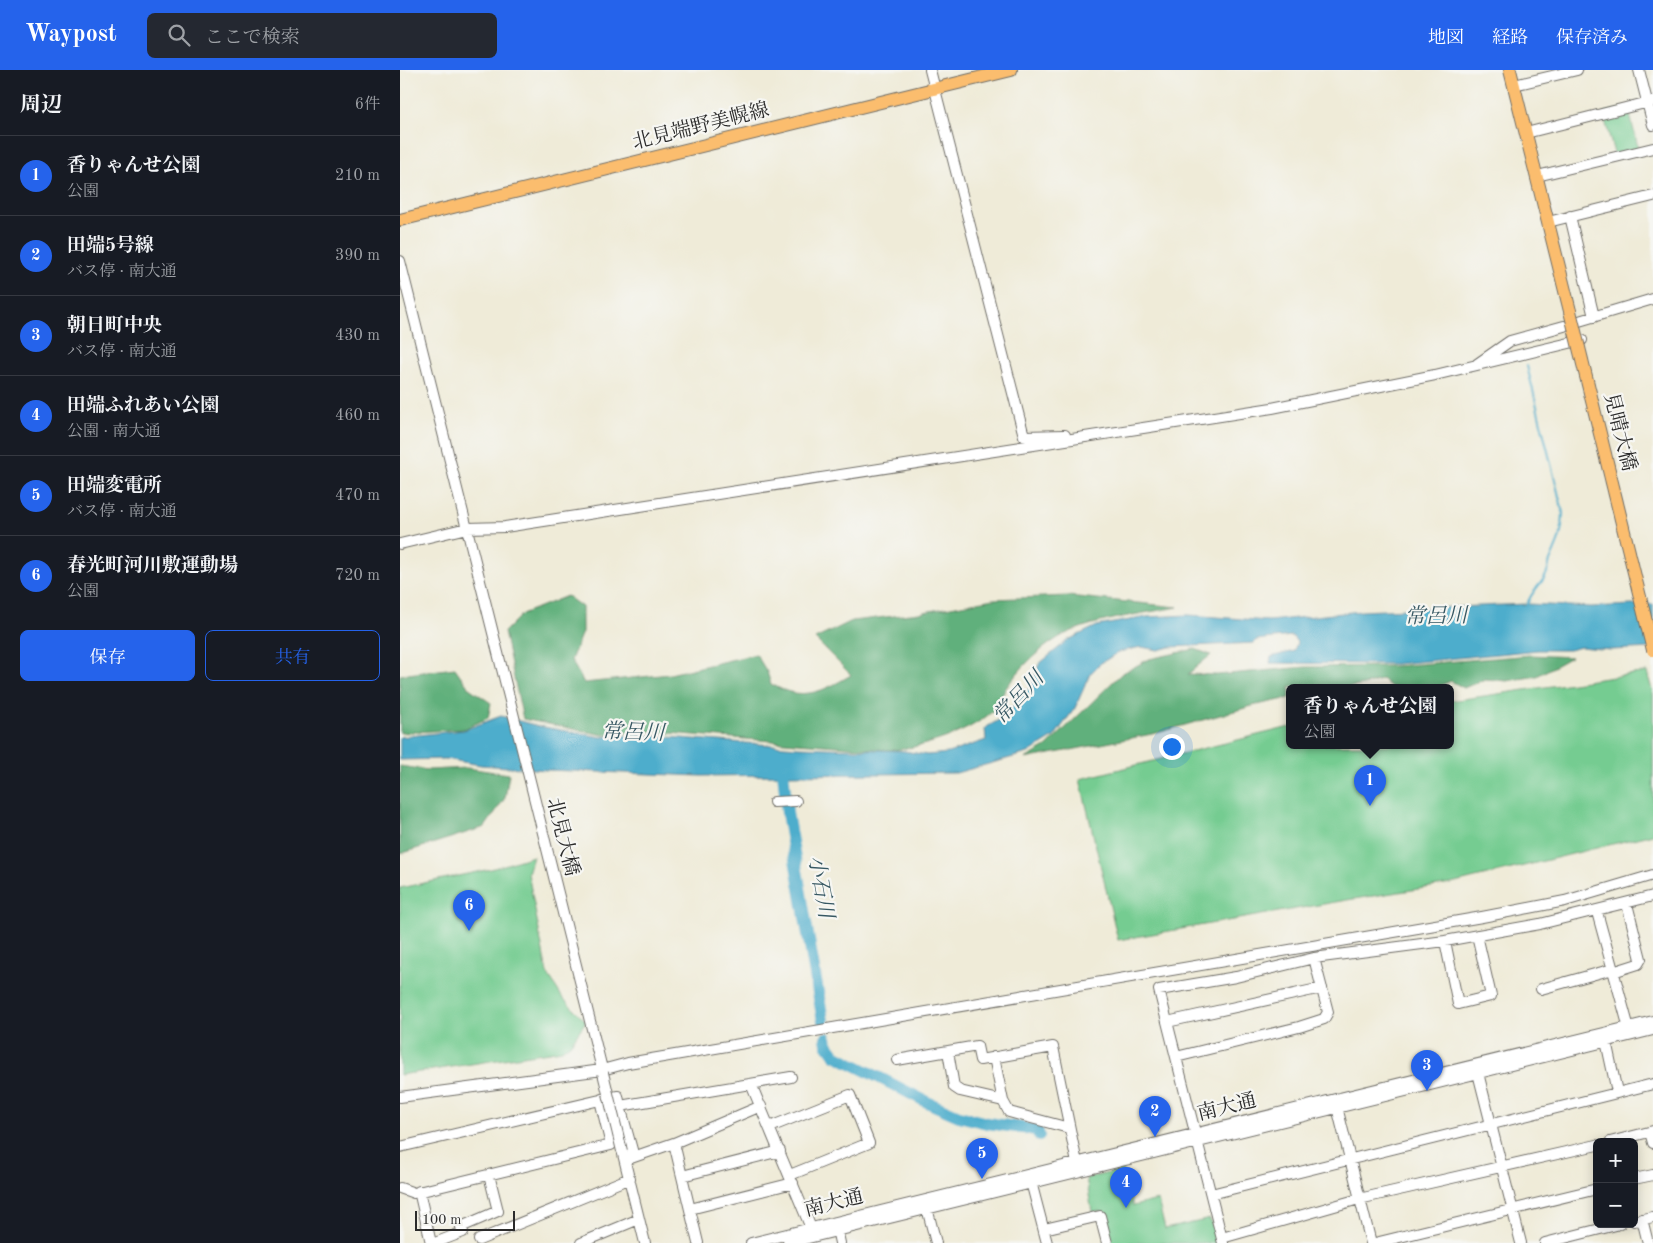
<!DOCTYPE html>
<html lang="ja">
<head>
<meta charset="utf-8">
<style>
	body { margin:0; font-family:"Old Standard TT","Noto Serif JP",serif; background:#242831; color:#f1f3f6 }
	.controls { position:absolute; right:15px; bottom:15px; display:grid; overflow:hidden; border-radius:8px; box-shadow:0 2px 12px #0003 }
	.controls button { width:45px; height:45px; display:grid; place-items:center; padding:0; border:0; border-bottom:1px solid #363941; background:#171b24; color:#f1f3f6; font:25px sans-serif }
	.scale { position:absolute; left:15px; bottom:12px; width:100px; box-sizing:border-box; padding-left:5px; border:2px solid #2b2b2b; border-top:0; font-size:14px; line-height:18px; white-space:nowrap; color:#2b2b2b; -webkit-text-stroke:4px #f6f6f2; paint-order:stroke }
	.you { position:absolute; left:771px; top:676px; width:18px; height:18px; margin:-12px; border:4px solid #fff; border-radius:50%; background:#1a73e8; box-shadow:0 0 0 8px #1a73e833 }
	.badge { display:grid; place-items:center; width:32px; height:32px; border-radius:50%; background:#2563eb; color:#fff; font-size:16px; font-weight:700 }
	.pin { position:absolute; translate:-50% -41px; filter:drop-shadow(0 1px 2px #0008) }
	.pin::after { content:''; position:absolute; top:26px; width:18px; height:15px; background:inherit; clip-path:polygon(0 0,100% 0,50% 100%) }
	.popup { position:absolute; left:886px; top:614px; width:168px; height:65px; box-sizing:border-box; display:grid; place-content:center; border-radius:8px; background:#171b24; filter:drop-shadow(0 1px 4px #0005); font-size:16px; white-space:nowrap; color:#9ea1a6 }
	.popup b { font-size:19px; color:#f1f3f6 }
	.popup::after { content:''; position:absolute; left:50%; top:100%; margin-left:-10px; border:10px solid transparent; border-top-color:#171b24 }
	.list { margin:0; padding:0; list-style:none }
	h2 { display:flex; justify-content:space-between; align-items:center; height:65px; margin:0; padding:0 20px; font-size:21px }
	h2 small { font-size:16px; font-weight:400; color:#9ea1a6 }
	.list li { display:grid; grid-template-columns:32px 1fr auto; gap:15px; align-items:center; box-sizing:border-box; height:80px; padding:0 20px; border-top:1px solid #363941 }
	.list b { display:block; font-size:19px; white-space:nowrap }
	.list p { margin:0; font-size:16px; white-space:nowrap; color:#9ea1a6 }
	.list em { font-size:16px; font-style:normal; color:#9ea1a6 }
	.actions { display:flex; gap:10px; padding:15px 20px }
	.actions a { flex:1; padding:11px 0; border:1px solid #2563eb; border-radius:8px; text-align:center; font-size:18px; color:#2563eb }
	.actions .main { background:#2563eb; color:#fff }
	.icon { flex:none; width:28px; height:28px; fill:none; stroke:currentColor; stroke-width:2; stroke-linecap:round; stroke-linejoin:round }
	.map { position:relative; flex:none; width:1253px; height:1173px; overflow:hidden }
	header { display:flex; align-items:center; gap:30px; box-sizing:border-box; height:70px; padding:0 25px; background:#2563eb; color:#fff }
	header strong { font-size:24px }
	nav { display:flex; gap:28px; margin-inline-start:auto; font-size:18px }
	.search { width:350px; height:45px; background:#242831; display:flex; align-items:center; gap:12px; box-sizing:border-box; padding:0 18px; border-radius:8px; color:#9ea1a6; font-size:19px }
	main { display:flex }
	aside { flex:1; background:#171b24 }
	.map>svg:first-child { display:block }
	.green { fill:#75cc91; stroke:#507c5e }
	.forest { fill:#60b07b; stroke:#466e53 }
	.water { fill:#4dadcc; stroke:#3c6c7c }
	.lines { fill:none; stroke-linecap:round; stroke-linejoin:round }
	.stream { stroke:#4dadcc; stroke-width:2 }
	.river { stroke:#4dadcc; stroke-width:12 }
	.minor-casing { stroke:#706e68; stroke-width:12 }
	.major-casing { stroke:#706e68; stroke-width:14 }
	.minor { stroke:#fff; stroke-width:10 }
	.major { stroke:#fbbd6e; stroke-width:12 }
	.minor-bridge-casing { stroke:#706e68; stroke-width:12; stroke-linecap:butt }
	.major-bridge-casing { stroke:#706e68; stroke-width:14; stroke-linecap:butt }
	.minor-bridge { stroke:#fff; stroke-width:10 }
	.major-bridge { stroke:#fbbd6e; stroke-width:12 }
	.labels { text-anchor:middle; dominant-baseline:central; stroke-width:4.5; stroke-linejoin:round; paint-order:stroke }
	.street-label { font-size:20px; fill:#2b2b2b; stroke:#f6f6f2 }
	.water-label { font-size:21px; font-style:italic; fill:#375863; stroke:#f6f6f2 }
</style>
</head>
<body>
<header>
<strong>Waypost</strong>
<div class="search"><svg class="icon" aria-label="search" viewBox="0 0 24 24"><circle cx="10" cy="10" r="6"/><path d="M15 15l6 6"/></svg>ここで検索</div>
<nav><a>地図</a><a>経路</a><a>保存済み</a></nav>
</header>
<main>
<aside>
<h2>周辺<small>6件</small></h2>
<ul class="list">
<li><span class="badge">1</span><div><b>香りゃんせ公園</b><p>公園</p></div><em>210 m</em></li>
<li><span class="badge">2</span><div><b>田端5号線</b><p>バス停 · 南大通</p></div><em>390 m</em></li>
<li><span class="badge">3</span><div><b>朝日町中央</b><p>バス停 · 南大通</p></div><em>430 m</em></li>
<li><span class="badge">4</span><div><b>田端ふれあい公園</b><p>公園 · 南大通</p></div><em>460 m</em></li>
<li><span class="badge">5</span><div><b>田端変電所</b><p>バス停 · 南大通</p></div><em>470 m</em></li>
<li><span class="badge">6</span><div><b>春光町河川敷運動場</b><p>公園</p></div><em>720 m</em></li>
</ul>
<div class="actions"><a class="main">保存</a><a>共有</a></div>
</aside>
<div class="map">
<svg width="1253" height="1173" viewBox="0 0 1253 1173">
	<rect width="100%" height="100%" fill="#f6f6f2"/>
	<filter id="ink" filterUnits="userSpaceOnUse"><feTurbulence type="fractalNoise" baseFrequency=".02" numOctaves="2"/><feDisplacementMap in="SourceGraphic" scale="10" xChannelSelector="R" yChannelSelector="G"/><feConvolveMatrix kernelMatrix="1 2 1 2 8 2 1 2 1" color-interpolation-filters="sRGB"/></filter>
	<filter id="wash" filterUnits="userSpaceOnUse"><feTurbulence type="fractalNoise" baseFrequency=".0096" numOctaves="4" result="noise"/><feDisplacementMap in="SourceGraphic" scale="20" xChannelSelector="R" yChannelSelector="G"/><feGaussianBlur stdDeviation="1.12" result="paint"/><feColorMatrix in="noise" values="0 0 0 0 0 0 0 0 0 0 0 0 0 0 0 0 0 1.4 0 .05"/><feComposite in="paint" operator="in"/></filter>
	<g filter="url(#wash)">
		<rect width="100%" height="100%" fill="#efebd8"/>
		<!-- green -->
		<path class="green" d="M1228,37L1239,81L1215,87L1203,43Z
			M1247,602L1253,624V764L1051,814L947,830L718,870L680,709L890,657V675H1050V631Z
			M133,786L128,803L147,903L162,927L186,951L171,973L162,980L0,1005V818L91,799Z
			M723,1100L733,1136L758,1130L765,1159L810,1149L817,1173H710L702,1141L692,1142L686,1108Z"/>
		<!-- forest -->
		<path class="forest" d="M167,526L182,537V562L171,590L184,613L270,604L356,584L367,602L371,614C402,632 422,622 451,605L415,569L452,551L519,543L593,529L668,526L778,537C746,543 685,551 658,568C637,581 620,598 606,618C602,625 599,635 593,641C569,663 521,679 488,680L243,661L204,665L123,649L104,562L122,544Z
			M795,579L811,585L788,604L817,605L905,597L996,596L1131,585L1171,587L1137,606L1107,611L1085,609L1064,618L1051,611L1037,617H991L982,609C954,622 921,617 890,617V628L852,636L757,663L625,689L646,677L721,604L749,589Z
			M55,598L69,618L91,633L88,648L64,659L0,663V605Z
			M0,696L28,700L67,698L109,704L105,728L85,757L0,784Z"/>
		<!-- water -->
		<path class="water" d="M1127,534L1191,537L1253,534V578L1210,580L1181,577L1169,580H1138L996,594L870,593L871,587L894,581L897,572L892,566L856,570L854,573L770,577L758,580L741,577L719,582L701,593L690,604L675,638L654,667L628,683L556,703L301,706L147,700L81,695L45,689L0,690V667L64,660L101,646L138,656L201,667L241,665L398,677L504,681L527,685L548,683L586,670L585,658L604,647L631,616L639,594L668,570L697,556L747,547L789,545L869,551L961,541Z"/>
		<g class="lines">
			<!-- stream -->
			<path class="stream" d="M1127,296L1163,443C1162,465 1159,471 1150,491C1148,496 1149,501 1146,505C1140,516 1130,523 1127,535"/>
			<!-- river -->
			<path class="river" d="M382,690L387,743L423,951
				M426,968L427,974L435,985L527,1032L559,1046L587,1053L637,1060L639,1065"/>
		</g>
	</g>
	<g filter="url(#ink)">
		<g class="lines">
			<defs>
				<path id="minor" d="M530,0L624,366L665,365
					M1239,0L1253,55
					M1114,15L1177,0
					M1126,63L1253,31
					M1137,106L1253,78
					M1170,146L1194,247
					M1148,152L1253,126
					M0,191L203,1003
					M1179,251L1253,229
					M1077,294L1110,271L1164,256
					M0,474L67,458L105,457L872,338L1035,305L1182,270
					M374,732L396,731
					M1197,842L1230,962
					M1045,871L1058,934L1091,926L1077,865
					M1216,901L1238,894L1241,889L1227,834
					M1141,919L1213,899
					M767,952L922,918
					M1206,971L1217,1022
					M548,981L554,1017L560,1021L603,1031
					M594,987L603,1031L609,1042L669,1058
					M776,987L899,957L924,949L928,942L914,888
					M497,990L577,976L580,990L653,977L678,1098
					M1078,1003L1121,1173
					M351,1014L413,1163
					M0,1027L202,1000L228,993L1082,847L1165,831L1253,805
					M202,1029L218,1026L220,1036
					M936,1033L971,1173
					M370,1057L450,1025L469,1073L390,1105
					M1250,1062L1253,1073
					M1210,1072L1253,1061
					M274,1073L298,1173
					M0,1077L200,1030L211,1075L14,1123L0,1118
					M223,1084L245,1173
					M234,1087L220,1036L391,1007
					M225,1090L274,1073L361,1036
					M282,1106L380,1081
					M630,1108L647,1173
					M1234,1109L1253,1105
					M19,1121L31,1173
					M811,1124L1253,1014
					M526,1134L536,1173
					M290,1139L393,1113
					M1242,1149L1248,1173
					M1234,1151L1253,1147
					M436,1155L440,1173
					M644,1159L700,1146L707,1173
					M822,1168L959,1129L1197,1075
					M79,1170L230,1108
					M35,1173L63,1162L61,1157L98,1141L89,1105
					M181,1173L239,1149
					M351,1173L1253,951
					M388,1173L1253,960
					M823,1173L759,920L836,907L914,888L1045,871L1140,854L1253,826
					M975,1173L1197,1119
					M1145,1173L1220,1154"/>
				<path id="major" d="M1110,0L1170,241
					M0,150L611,0"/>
			</defs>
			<!-- minor casing -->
			<use href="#minor" class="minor-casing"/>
			<!-- major casing -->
			<use href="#major" class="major-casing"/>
			<!-- minor -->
			<use href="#minor" class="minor"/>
			<!-- major -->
			<use href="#major" class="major"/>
			<defs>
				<path id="minor-bridge" d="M203,1003L222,1081"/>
				<path id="major-bridge" d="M1170,241L1253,580"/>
			</defs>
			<!-- minor-bridge casing -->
			<use href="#minor-bridge" class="minor-bridge-casing"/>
			<!-- major-bridge casing -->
			<use href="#major-bridge" class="major-bridge-casing"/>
			<!-- minor-bridge -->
			<use href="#minor-bridge" class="minor-bridge"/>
			<!-- major-bridge -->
			<use href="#major-bridge" class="major-bridge"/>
		</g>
	</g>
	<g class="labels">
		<!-- street labels -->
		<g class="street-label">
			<text transform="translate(301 57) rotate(-14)">北見端野美幌線</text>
			<text transform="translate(1219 362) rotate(76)">見晴大橋</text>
			<text transform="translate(162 767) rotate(76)">北見大橋</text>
			<text transform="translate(827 1038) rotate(-14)">南大通</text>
			<text transform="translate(434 1134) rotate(-14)">南大通</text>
		</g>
		<!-- water labels -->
		<g class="water-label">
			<text transform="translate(1036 547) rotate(-1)">常呂川</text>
			<text transform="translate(619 628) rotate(-47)">常呂川</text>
			<text transform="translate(233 663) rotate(2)">常呂川</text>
			<text transform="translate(420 817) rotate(80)">小石川</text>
		</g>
	</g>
</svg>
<div class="controls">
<button>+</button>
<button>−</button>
</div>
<div class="scale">100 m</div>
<div class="you"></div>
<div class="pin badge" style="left:970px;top:736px">1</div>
<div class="popup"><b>香りゃんせ公園</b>公園</div>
<div class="pin badge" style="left:755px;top:1067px">2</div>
<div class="pin badge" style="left:1027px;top:1021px">3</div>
<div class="pin badge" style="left:726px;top:1138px">4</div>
<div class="pin badge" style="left:582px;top:1109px">5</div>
<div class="pin badge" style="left:69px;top:861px">6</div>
</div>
</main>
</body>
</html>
